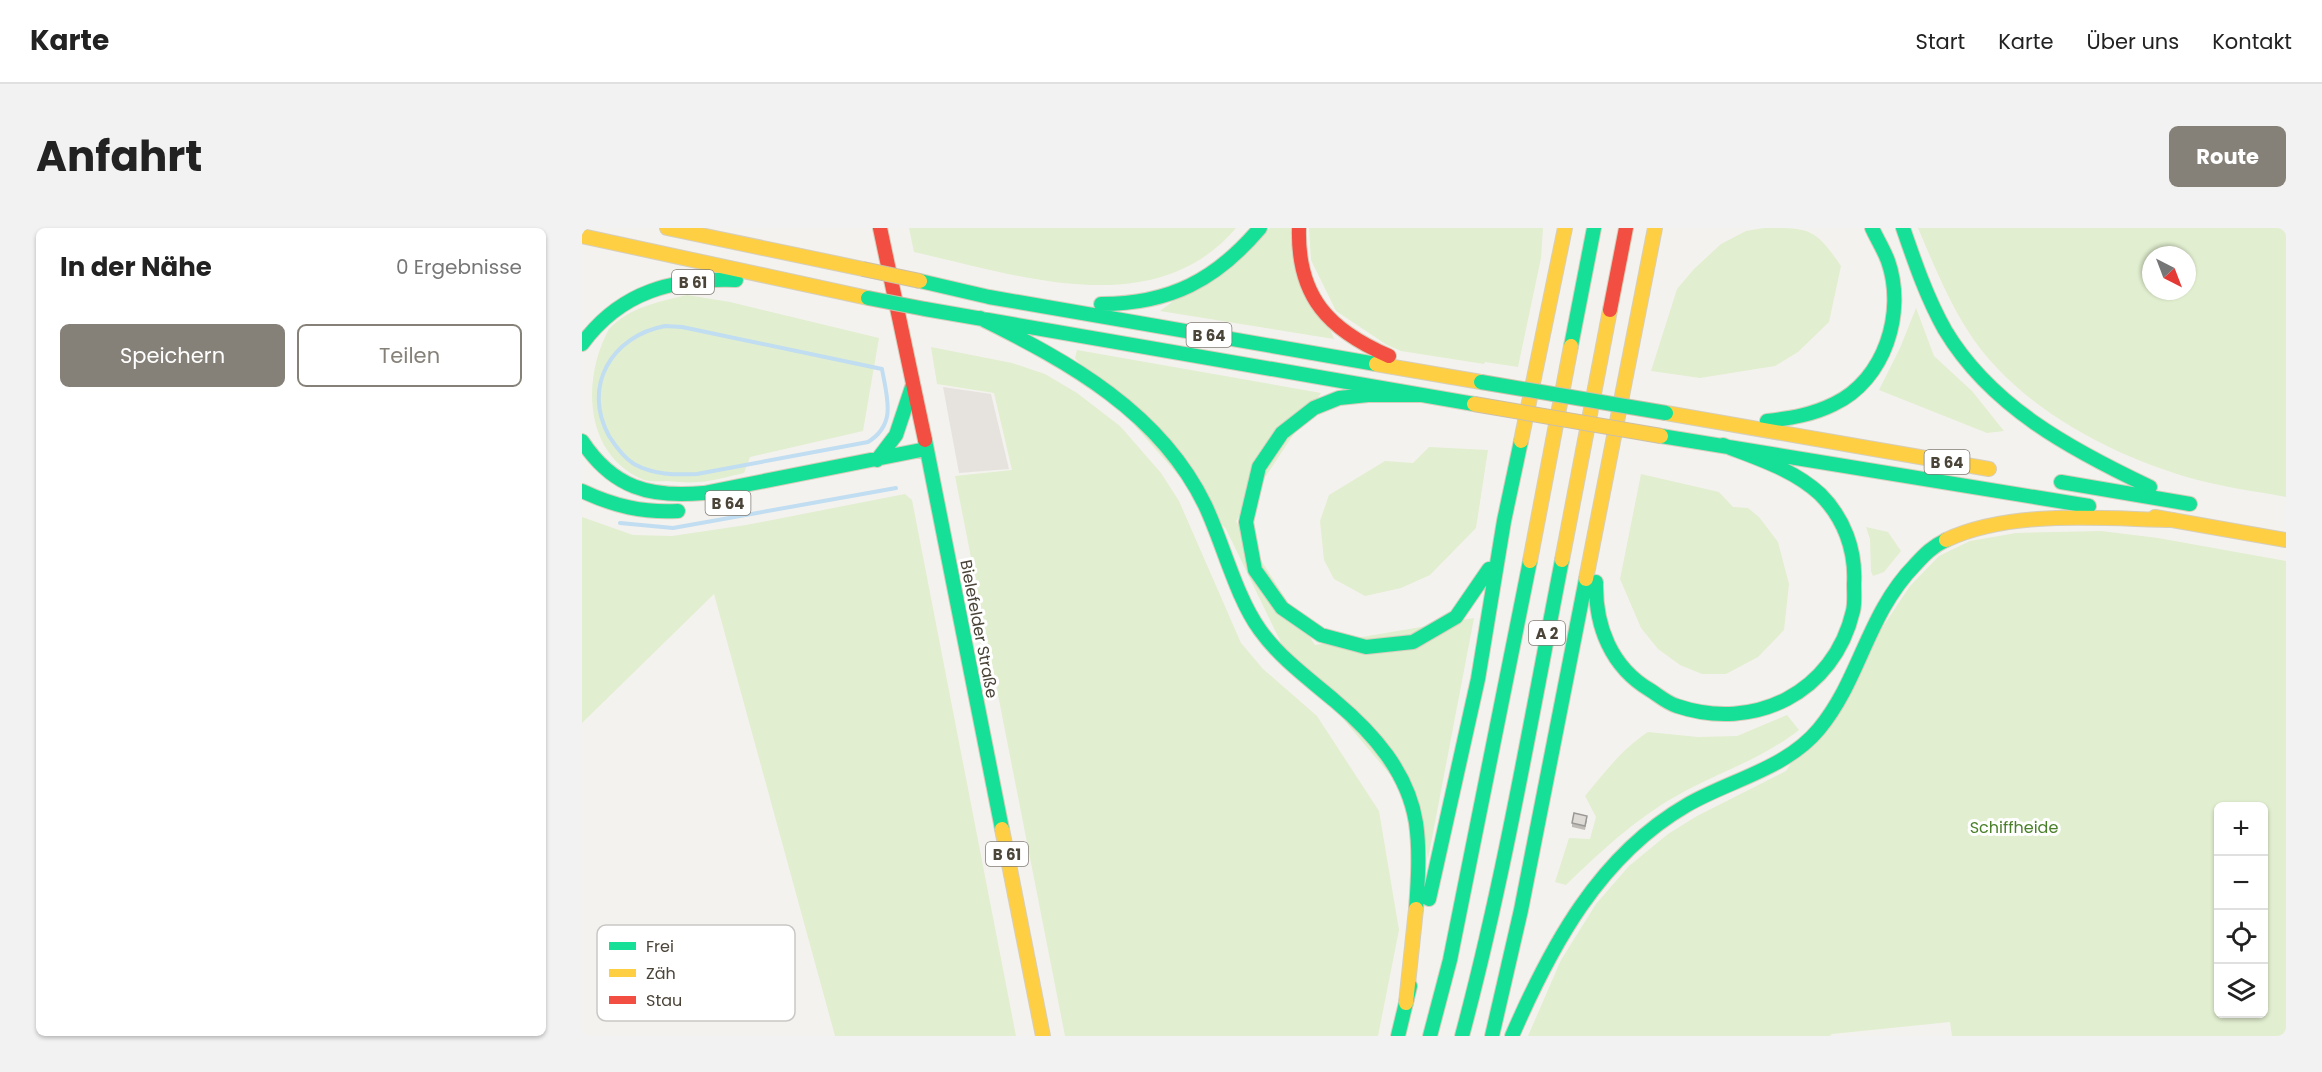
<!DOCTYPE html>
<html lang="de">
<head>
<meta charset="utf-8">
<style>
	body { margin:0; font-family:Poppins,sans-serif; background:#f2f2f2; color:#222 }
	.controls { position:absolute; right:18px; bottom:18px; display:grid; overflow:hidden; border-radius:9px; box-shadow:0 2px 4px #0004 }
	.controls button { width:54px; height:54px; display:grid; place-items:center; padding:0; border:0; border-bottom:2px solid #e0e0e0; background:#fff; color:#222; font:30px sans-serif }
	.compass { position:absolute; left:1560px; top:18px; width:54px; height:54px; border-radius:50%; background:#fff; box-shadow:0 2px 4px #0004; rotate:138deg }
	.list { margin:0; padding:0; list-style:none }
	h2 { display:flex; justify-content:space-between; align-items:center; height:78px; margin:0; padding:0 24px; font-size:26px }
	h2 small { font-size:20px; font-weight:400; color:#767676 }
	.actions { display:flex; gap:12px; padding:18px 24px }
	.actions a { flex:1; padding:14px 0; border:2px solid #868178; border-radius:9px; text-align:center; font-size:21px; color:#868178 }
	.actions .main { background:#868178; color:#fff }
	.icon { flex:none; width:33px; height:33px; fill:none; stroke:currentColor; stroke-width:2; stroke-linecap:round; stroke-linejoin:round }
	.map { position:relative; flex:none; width:1704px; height:808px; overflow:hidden; border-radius:9px }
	header { display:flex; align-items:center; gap:36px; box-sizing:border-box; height:84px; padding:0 30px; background:#fff; border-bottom:2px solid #e0e0e0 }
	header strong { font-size:28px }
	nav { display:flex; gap:33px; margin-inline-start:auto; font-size:21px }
	.intro { display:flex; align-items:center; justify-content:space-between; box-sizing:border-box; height:144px; padding:0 36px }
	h1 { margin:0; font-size:42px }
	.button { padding:15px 27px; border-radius:9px; background:#868178; color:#fff; font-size:21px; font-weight:700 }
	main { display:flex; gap:36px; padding:0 36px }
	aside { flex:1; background:#fff; border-radius:9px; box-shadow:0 2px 4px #0004 }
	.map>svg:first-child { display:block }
	.green { fill:#e1eecf; fill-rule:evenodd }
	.parking { fill:#e6e3df }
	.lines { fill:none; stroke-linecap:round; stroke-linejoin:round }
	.stream { stroke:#c0ddf1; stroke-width:4 }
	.fast-casing { stroke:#d6cebb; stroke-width:16 }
	.slow-casing { stroke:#d6cebb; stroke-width:16 }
	.jam-casing { stroke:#d6cebb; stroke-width:16 }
	.fast { stroke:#16e098; stroke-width:14 }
	.slow { stroke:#ffcf43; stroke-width:14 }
	.jam { stroke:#f24e42; stroke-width:14 }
	.fast-bridge-casing { stroke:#ccbfa9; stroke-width:16; stroke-linecap:butt }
	.slow-bridge-casing { stroke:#ccbfa9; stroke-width:16; stroke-linecap:butt }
	.fast-bridge { stroke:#16e098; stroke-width:14 }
	.slow-bridge { stroke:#ffcf43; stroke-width:14 }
	.wall { fill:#bfbcb8 }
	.building { fill:#dedbd6; stroke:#9b9996; stroke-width:1.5 }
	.labels { text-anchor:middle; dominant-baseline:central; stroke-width:6; stroke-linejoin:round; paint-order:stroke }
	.shield { fill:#fff; stroke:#817c74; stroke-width:1.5 }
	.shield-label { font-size:15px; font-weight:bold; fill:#4b4439 }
	.street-label { font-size:16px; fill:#4b4439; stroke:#fff }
	.park-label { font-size:16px; fill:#4a7f2a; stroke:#fff }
	.key { fill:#fff; stroke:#c9c7c4; stroke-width:1.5 }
	.key-label { font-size:16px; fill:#4b4439 }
</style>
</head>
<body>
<header>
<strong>Karte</strong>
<nav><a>Start</a><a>Karte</a><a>Über uns</a><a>Kontakt</a></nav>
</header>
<div class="intro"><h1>Anfahrt</h1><a class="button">Route</a></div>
<main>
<aside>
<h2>In der Nähe<small>0 Ergebnisse</small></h2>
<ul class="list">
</ul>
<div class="actions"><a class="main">Speichern</a><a>Teilen</a></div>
</aside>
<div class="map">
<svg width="1704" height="808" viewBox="0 0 1704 808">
	<rect width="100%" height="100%" fill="#f4f2ee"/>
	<!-- green -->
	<path class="green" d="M327,0H654C572,96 436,47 332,24Z
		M688,0H710L752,111L578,83Z
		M727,0H961L959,30L936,139L903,134L902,136L819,123L805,117L754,83L729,32Z
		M1182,0C1228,0 1233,0 1259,38L1247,94L1216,124L1193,138L1118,150L1069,143L1095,61L1112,41L1139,16L1164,3Z
		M1336,0H1704V269C1679,264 1653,261 1628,255C1540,234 1435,181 1386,103C1365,70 1351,35 1336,0ZM1569,27H1605V63H1569Z
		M105,67L148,74L297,110L281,203L168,229L162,245C148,248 132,253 117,254C107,255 96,254 85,253C78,253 69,254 62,252C1,227 0,150 27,101C48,79 76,74 105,67Z
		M1334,80L1352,128L1390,163L1422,203L1405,205L1297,162L1318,120Z
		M349,119L430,135L463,146L495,165L538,198L579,245L597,273L659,415L681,441L735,488L797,583L817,702L796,808H483L373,248L430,242L412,165L355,156Z
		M495,122L739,165L654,293L733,417L892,390L846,631L838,582L702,421L644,301L493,130Z
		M847,219L906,222L894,300L848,347L819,360L783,368L752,351L742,332L738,293L747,267L803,233L831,235Z
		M1059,246L1137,264L1151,279L1166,280L1177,289L1196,314L1207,356L1202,402L1176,429L1144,446H1120L1098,437L1076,421L1059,400L1038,351Z
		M323,266L330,272L434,808H253L132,366L0,495V289L51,307L90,308L164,297Z
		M1284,299L1306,304L1319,323L1302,344L1291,348L1289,343L1288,311Z
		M1519,303L1576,310L1704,333V808H1370L1368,794L1250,806L1248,808H946L979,732L1014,676L1047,638L1086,606L1115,588L1204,543L1328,358L1357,328L1388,313L1434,305ZM1636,578H1682V786H1636Z
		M1205,487L1217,502C1184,528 1144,542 1107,561C1060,585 1022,620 984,657L973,654L987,610L1008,611L1014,589L1003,568C1023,544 1040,521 1066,504L1116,509L1155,508Z"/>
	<!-- parking -->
	<path class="parking" d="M361,159L409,166L427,241L377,245Z"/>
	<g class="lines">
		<!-- stream -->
		<path class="stream" d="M83,98L100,99L300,141C305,170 315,196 286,214L115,246C93,247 72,247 52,236C41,229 34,219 27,208C0,159 29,108 83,98Z
			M38,295L91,300L314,260"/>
		<defs>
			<path id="fast" d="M1321,0C1333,35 1345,70 1363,102C1409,179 1490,222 1568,259
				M338,53L407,69L794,136
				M519,76C588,76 634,52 678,0
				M343,81L892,176
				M398,90C487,134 578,184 623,277C641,315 654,369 678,402C698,430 727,451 753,473C791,505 826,544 834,595C838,623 836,653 834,681
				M0,116C39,63 91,50 154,52
				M989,118L1012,0
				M839,167H786L757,170L732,180L700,205L677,239L664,294L673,342L700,380L739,407L784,419L831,414L874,389L907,341
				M1185,193C1209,190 1230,187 1252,176C1303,152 1324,84 1306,33C1302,22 1295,11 1290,0
				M1079,208L1507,278
				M343,212L420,601
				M0,213C31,260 68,270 122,265L344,221
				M295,232L314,207L330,159
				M1479,254L1608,276
				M0,263C32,278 61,285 96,283
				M1014,354C1013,398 1029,439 1068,462C1076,467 1085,475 1095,478C1172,504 1252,465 1271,383C1273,375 1272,365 1272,356C1274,322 1262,290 1238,266C1211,241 1174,230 1141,217
				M847,671L896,451L922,293L939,213
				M816,808L828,758
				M848,808L868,732L948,333
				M880,808C922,651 949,491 980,332
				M910,808L939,682L1004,351
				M930,808C969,718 1017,628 1105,577C1148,552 1204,541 1237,501C1278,452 1285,386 1333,337C1343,326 1351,318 1364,312"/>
			<path id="slow" d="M85,0L281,41
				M0,8L286,70
				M794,136L899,154
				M1084,185L1407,241
				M939,213L983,0
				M1573,289L1704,312
				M1364,312C1430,281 1521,291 1592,292
				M980,332L1028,82
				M948,333L989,118
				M1004,351L1073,0
				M420,601L461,808
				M824,775L834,681"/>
			<path id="jam" d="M298,0L343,212
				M717,0C715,69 747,102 807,128
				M1028,82L1044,0"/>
		</defs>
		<!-- fast casing -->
		<use href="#fast" class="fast-casing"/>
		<!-- slow casing -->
		<use href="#slow" class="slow-casing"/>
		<!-- jam casing -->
		<use href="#jam" class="jam-casing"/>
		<!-- fast -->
		<use href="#fast" class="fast"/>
		<!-- slow -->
		<use href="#slow" class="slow"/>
		<!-- jam -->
		<use href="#jam" class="jam"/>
		<defs>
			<path id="fast-bridge" d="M286,70L343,81
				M899,154L1084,185"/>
			<path id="slow-bridge" d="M281,41L338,53
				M892,176L1079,208"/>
		</defs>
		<!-- fast-bridge casing -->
		<use href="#fast-bridge" class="fast-bridge-casing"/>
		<!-- slow-bridge casing -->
		<use href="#slow-bridge" class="slow-bridge-casing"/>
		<!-- fast-bridge -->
		<use href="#fast-bridge" class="fast-bridge"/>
		<!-- slow-bridge -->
		<use href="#slow-bridge" class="slow-bridge"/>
	</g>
	<!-- wall -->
	<path class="wall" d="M1005,592L1003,602L990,599V595Z"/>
	<!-- building -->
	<path class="building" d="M992,585L1005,588L1003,598L990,595Z"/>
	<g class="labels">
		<!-- shield labels -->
		<g class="shield">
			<rect x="90" y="42" width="42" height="24" rx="4.5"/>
			<rect x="604.5" y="95" width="45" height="24" rx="4.5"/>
			<rect x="1342.5" y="222" width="45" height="24" rx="4.5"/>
			<rect x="123.5" y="263" width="45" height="24" rx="4.5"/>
			<rect x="947" y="393" width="36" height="24" rx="4.5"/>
			<rect x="404" y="614" width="42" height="24" rx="4.5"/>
		</g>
		<g class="shield-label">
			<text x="111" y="54">B 61</text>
			<text x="627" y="107">B 64</text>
			<text x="1365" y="234">B 64</text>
			<text x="146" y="275">B 64</text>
			<text x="965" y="405">A 2</text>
			<text x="425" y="626">B 61</text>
		</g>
		<!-- street labels -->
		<g class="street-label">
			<text transform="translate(397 401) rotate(79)">Bielefelder Straße</text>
		</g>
		<!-- park labels -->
		<g class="park-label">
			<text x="1432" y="599">Schiffheide</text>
		</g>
	</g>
	<!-- legend -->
	<rect x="15" y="697" width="198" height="96" rx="9" class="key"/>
	<rect x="27" y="714" width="27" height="8" fill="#16e098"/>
	<rect x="27" y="741" width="27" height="8" fill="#ffcf43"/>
	<rect x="27" y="768" width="27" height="8" fill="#f24e42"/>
	<g class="key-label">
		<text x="64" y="724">Frei</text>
		<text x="64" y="751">Zäh</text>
		<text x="64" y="778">Stau</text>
	</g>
</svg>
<div class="controls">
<button>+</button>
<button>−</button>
<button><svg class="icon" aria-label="locate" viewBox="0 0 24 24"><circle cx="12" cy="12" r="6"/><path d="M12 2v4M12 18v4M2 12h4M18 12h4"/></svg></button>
<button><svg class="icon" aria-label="layers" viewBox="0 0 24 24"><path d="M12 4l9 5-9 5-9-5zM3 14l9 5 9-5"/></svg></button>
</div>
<svg class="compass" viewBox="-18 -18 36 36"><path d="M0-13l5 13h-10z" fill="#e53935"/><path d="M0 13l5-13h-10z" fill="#767676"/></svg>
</div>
</main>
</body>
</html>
